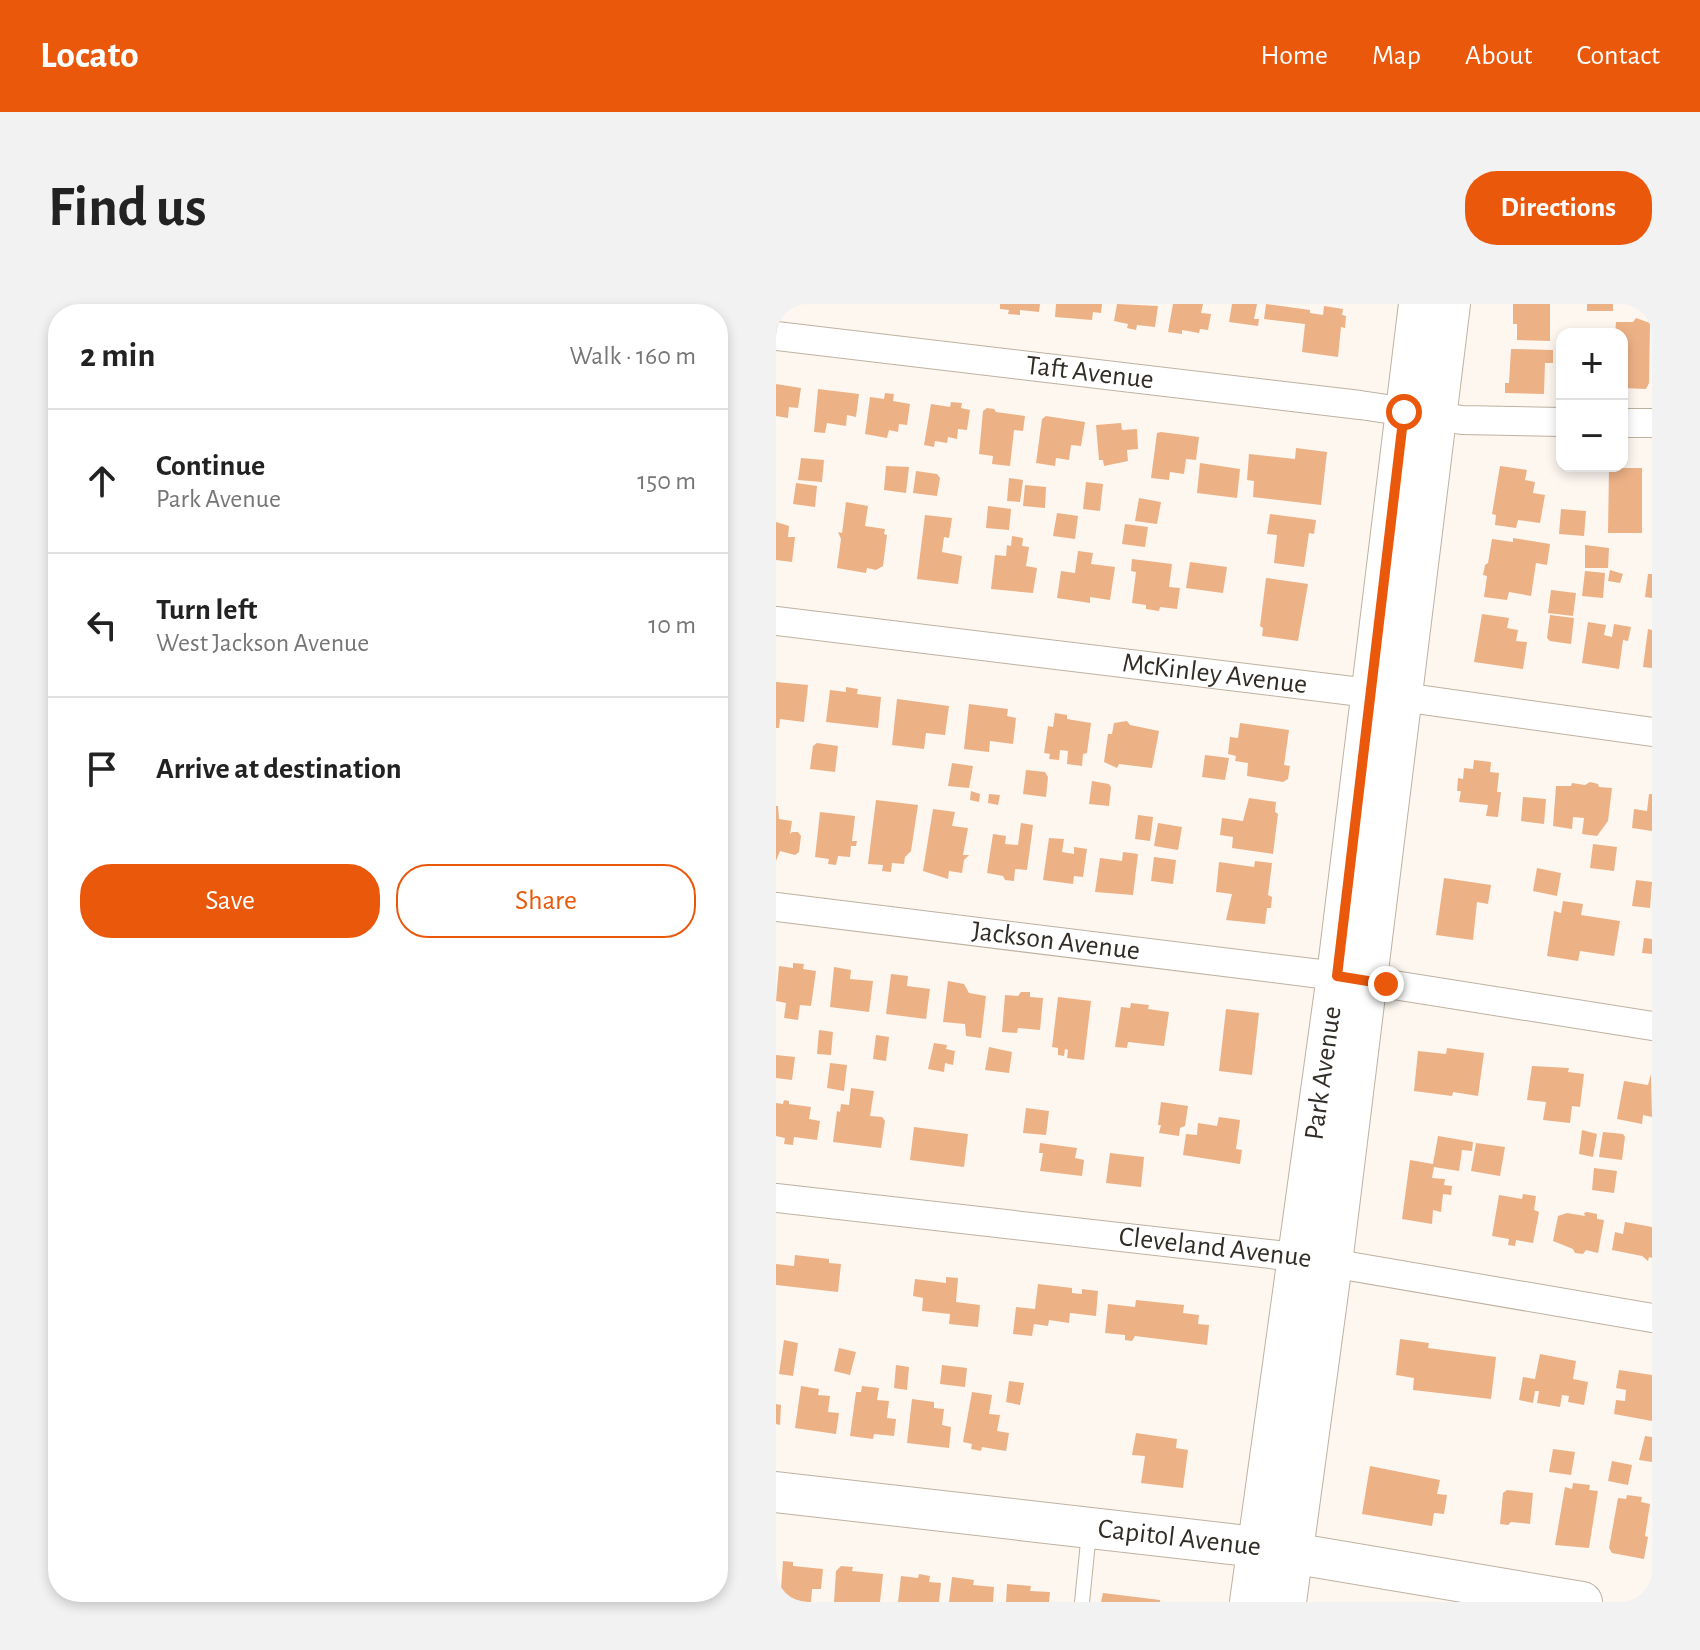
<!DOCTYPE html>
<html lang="en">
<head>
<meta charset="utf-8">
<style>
	body { margin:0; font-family:"Alegreya Sans",sans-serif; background:#f2f2f2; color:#222 }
	.controls { position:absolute; right:24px; top:24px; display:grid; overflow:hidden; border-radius:16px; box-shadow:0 4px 12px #0003 }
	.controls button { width:72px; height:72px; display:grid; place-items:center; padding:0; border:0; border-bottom:2px solid #e0e0e0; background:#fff; color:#222; font:40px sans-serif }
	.stop { position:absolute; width:24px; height:24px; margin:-18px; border:6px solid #ea580c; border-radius:50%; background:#fff }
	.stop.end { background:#ea580c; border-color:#fff; box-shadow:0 2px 8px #0008 }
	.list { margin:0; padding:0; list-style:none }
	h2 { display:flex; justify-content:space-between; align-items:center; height:104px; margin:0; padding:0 32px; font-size:34px }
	h2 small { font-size:26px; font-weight:400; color:#767676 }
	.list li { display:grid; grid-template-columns:52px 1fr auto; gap:24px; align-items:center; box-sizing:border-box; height:144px; padding:0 32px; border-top:2px solid #e0e0e0 }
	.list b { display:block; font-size:30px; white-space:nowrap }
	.list p { margin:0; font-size:26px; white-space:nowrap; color:#767676 }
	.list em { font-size:26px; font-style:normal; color:#767676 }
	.actions { display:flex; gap:16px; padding:24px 32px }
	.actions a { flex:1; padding:18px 0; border:2px solid #ea580c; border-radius:32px; text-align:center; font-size:28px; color:#ea580c }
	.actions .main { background:#ea580c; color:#fff }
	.icon { flex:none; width:44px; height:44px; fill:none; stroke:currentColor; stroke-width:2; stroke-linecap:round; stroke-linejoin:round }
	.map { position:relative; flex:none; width:876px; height:1298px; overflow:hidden; border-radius:32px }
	header { display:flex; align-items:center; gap:48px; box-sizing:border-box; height:112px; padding:0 40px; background:#ea580c; color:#fff }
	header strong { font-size:38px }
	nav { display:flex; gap:44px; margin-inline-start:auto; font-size:28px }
	.intro { display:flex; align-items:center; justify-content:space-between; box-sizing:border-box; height:192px; padding:0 48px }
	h1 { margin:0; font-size:56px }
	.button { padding:20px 36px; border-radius:32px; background:#ea580c; color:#fff; font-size:28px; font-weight:700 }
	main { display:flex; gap:48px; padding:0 48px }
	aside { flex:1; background:#fff; border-radius:32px; box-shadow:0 4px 12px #0003 }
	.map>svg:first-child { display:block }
	.building { fill:#edb186 }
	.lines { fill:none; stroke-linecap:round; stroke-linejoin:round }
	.lane-casing { stroke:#beb1a0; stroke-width:16 }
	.street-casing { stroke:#beb1a0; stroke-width:30 }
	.secondary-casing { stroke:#beb1a0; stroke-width:42 }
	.lane { stroke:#fff; stroke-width:14 }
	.street { stroke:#fff; stroke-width:28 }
	.secondary { stroke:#fff; stroke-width:40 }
	.route { stroke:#ea580c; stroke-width:10 }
	.labels { text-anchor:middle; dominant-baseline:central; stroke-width:6; stroke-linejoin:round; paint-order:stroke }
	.street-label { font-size:28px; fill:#312c25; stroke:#fff }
</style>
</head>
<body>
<header>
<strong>Locato</strong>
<nav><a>Home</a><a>Map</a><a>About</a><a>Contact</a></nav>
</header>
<div class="intro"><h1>Find us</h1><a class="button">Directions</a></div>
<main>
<aside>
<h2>2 min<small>Walk · 160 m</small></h2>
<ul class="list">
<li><svg class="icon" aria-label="ahead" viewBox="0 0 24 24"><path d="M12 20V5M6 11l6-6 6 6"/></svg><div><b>Continue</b><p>Park Avenue</p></div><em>150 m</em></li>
<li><svg class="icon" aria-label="left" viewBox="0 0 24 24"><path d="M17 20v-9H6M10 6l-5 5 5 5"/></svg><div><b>Turn left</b><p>West Jackson Avenue</p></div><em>10 m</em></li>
<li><svg class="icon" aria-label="arrive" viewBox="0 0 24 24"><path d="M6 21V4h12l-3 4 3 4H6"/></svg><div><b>Arrive at destination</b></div></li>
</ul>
<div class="actions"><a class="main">Save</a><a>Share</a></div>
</aside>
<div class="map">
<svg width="876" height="1298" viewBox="0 0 876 1298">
	<rect width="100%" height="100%" fill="#fdf7f0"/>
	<!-- building -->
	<path class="building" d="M224,0H264L263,8L244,6V11L232,10L233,6L224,5Z
		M280,0H326L325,9L317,8L316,16L279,13Z
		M341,0L382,2L379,23L361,21L360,26L351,24L352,20L338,17Z
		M397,0H427L425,9L435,10L432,26L424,25L423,29L406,26V30L392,28Z
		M456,0H481L478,15H483L482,22L453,18Z
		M490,0L534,6V9L547,11L548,2L567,5L566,11L570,12L569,24L565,23L562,53L526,48L529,20L488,15Z
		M737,0H774V37L741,36V20H737Z
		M811,0H837V7H811Z
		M860,14L874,19L873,79L870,85L846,84V30H839L840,18H857Z
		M735,45L777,46V59H769L768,90L729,89V79H733Z
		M0,80L25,84L22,104L13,103L12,114L0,112Z
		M42,85L83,90L80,113L71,111L70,122L51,119L49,129L38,128Z
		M109,89L118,90L117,97L134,100L131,121L123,120L122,128L113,126L111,134L89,130L94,93L108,95Z
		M175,98L186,99L185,104L194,106L191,126L182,125L181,135L172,133L171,139L159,137L158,143L148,141L155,100L174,103Z
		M211,104L218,105L220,108L249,112L247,127L238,126L234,162L216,160L217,152L203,150L207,107Z
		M270,112L309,118L305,142L295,141L293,156L280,154L279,162L260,159L266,115Z
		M345,119L346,126L361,125L362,145L351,146L352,157L328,162L327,156H323L320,121Z
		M385,128L423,133L420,156L410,155L408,170L394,168L393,176L375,174L381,129Z
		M520,144L551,148L545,201L477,193L478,177L471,176L473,150L519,155Z
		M25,154L48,156L46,178L22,176Z
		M424,159L464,165L461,194L421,189Z
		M110,162L133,163L130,189L108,186Z
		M724,162L751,166L749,176L759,178L757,189L769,191L764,219L742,216L740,224L719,221L720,211L716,210Z
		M833,164H866V229H832Z
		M140,167L161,170L164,174L161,192L137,189Z
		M233,174L247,176L244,198L231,197Z
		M310,178L327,180L324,207L307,205Z
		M20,179L41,182L39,203L17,200Z
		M249,181L270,183L269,204L247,202Z
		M363,194L385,198L381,220L359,217Z
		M70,198L92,202L89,222L109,225L108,230L111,231L107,262L100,266L91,264L90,269L61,264L65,235L62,228L66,229Z
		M212,202L235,205L233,226L210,224Z
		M785,205L810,207L808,232L783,230Z
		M281,209L302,212L299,235L277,232Z
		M494,210L540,216L538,230L533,229L528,263L498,259L501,231L491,230Z
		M149,211L176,214L173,234L168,233L166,248L186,252L182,280L141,275Z
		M0,218L13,222L12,233H19L16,258L0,256Z
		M349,220L372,223L369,243L346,240Z
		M236,232L247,234L246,242L253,243L250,262L261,264L257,289L215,285L219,251L230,252L231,241L235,242Z
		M737,234L774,240L771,261L760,259L755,292L733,288L731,296L708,293L711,272L707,271L709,261L712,259L716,235L737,238Z
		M809,241L833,244L832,264H809Z
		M302,247L317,249L315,260L339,263L334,296L314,293V299L281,294L285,267L299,269Z
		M356,255L396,260L393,283L404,284L401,305L384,303L383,307L370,305V301L356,299L360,268L355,267Z
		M414,258L451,263L447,289L410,284Z
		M834,266L847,270L844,279L832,277Z
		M809,267L829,269L827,294L806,292Z
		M872,270H876V294L869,293Z
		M490,274L532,280L522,337L486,332L487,324L484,322Z
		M775,286L800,289L797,312L772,309Z
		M706,310L733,314L731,324L742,326L740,337L751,338L747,365L698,358Z
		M774,311L798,314L795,340L774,337L771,334Z
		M812,318L830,321L828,331L836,333L838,320L855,323L852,337L847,336L843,365L806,359Z
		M872,325L876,326V364L867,363Z
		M0,378L32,381L28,418L4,415L3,424H0Z
		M70,383L82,385L81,390L105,393L102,424L50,418L54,386L70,388Z
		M121,395L173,402L169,431L150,429L148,445L116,441Z
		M193,400L232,405L231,412L240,414L237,440L214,437L213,448L188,445Z
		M279,409L291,411V415L315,419L311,449L307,450L306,462L291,460L292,447L284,446L283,456L273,455L274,450L268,449L272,422L277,423Z
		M351,417L354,421L383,427L376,464L343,460L341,464L328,458L332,430H336L338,419Z
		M464,419L513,426L508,461L514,462L512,475L507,478L471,472L472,459L459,457L460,452L452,450L454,433L462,434Z
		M41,439L62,442L59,468L34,465L37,442Z
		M429,451L453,454L449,476L426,473Z
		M698,456L715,458L714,468L723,469L721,488H725L722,513L710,512L712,501L683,498L685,487H681L682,474L687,475L688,464L697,465Z
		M176,459L197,462L193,484L172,482Z
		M250,466L269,468L272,473L270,493L247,490Z
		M316,477L333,480L335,483L333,502L313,500Z
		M814,478L822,480L823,483L836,484L832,517L821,532L806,530L808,514L797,513L796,525L777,522L780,482H795L796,479L809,481Z
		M195,487L204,490L203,498L194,496Z
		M213,490L224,491L222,501L212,499Z
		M873,490H876V527L856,524L858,505L871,507Z
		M747,493L770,495L768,520L745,517Z
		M473,494L500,498L499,508L502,510L497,550L456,544L457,533L444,531L446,514L467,517Z
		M100,496L142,501L135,547L129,553L128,560L116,559L115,568L106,567L107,561L92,560Z
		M0,502H2L3,515L16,517L14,530L16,528H22L25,532L23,548L19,551L4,547L0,557Z
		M157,505L179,508L176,522L192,524L187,551H193L188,556L186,569L173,567L172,575L147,567Z
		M44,508L79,512L76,537H81L80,542H75L74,553L62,552L60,561L52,560L53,555L39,553Z
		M362,511L377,513L374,537L359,535Z
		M245,519L257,521L251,566L239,565L238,577L229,576L227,572L211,569L217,530L230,532L229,540L242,541Z
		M382,519L406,523L402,546L378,542Z
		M273,534L288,535L286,548L298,550V543L311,545L307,573L298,572L297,580L267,576Z
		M817,540L841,543L838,567L814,564Z
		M347,548L362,550L357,591L319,588L324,554L346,557Z
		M378,553L400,556L397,580L375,577Z
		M479,557L496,559L492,591L496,593L495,604H491L489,620L450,616L456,590L440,588L443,558L478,563Z
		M761,564L785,569L781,592L757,587Z
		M668,574L715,581L712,600L701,598L697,636L660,631Z
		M860,576L876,578L874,604L856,602Z
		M787,597L807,600L805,611L844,617L838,652L804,647L802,657L771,652L778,607L785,609Z
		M868,634L876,635V650L866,649Z
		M17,659L28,660L27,665L40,667L35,702L24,701L22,716L8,714L10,699L0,697L3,662L17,664Z
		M58,663L75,666L74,675L97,677L93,708L54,703Z
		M115,670L132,672L131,682L154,685L150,715L110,710Z
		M172,677L188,680L193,689L210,692L205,734L190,732L189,720L167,718Z
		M245,688H254V693L267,694L264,726L242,724L241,729L226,728L229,691L242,692Z
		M282,693L315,697L308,756L291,754L292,746L289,745L288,752L282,751V744L276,743Z
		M355,699L373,701L372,705L393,708L388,742L352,738L351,744L339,743L345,703L354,704Z
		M450,705L483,709L476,771L443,767Z
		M43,726L57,728L55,751L41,750Z
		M100,731L113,733L110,757L97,755Z
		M158,739L171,741L170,745L179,747L177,761L169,759L168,768L152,765Z
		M213,743L236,748L233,769L209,766Z
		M671,744L708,749L702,792L677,788L676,792L638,787L642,747L670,750Z
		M0,751L19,753L16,776L0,774Z
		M54,759L71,761L68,787L51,784Z
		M756,762L793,764L792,768L808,770L804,803L796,802L794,819L767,816L770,798L751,796Z
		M875,770L876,813L867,811L866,820L841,815L848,777L872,781Z
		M75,784L98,787L94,812L106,813L109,817L105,844L57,838L61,807L64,808L65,800L73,801Z
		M8,796L13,797V800L35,803L33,815L44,817L41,836L18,833L17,841L8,840L9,834L0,832V799L7,800Z
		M385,798L412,802L409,822L404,824L403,832L383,829L385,821H382Z
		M250,804L273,807L270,831L247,829Z
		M443,813L464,816L460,845L466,846L464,860L407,851L410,830L421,831L422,819L441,822Z
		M138,823L192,830L188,863L134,856Z
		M806,826L821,830L817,853L803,850Z
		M827,828L847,830L849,833L846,856L823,853Z
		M662,832L697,838L696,847L686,846L683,867L658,863L656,874L669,875L668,881L676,882L675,891L667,890L665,908L657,906L656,920L626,915L634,856L657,860Z
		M264,839L301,844L299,854L308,856L306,872L264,867L267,849H263Z
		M700,839L729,843L724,872L695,867Z
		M334,849L368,853L365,883L330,879Z
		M818,864L841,867L838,889L816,886Z
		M747,890L760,892L758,906L763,908L757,939L740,936L739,942L732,941L733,935L716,932L723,891L746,895Z
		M811,908L821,910V915L828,916L822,949L810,946L807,950L799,949L797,945L777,937L782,912L791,909L809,912L808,909Z
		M849,918L876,923V954L873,953L872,957L866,952L836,946L839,928L847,930Z
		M19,951L53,955V959L65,960L62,988L0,981V960L18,962Z
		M170,973L182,974L180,998L204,1001L202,1023L173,1020L174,1010L146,1007L147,994L137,992L139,975L170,979Z
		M262,980L296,984V989L306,990V985L322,987L320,1012L294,1009L293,1019L273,1016L272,1022L258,1020L256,1032L237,1030L240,1003L259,1005Z
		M360,996L408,1001L407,1009L423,1011L422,1020L433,1021L431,1041L359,1032L356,1037L349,1036V1031L329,1029L332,1000L359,1003Z
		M624,1035L653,1039L652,1044L720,1053L715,1095L637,1086L638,1074L620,1071Z
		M8,1036L22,1039L17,1072L3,1070Z
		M63,1044L80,1048L74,1071L58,1067Z
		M764,1050L800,1057L797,1075L812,1078L808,1101L792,1098L793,1092L786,1091L784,1103L761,1099L763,1087H759L757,1099L743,1096L747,1073L759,1075Z
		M120,1061L133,1063L131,1086L118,1084Z
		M166,1061L191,1064L189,1083L164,1080Z
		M843,1066L876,1071V1117L838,1110L840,1096L849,1097L850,1086L840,1084Z
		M233,1077L248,1079L244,1101L230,1098Z
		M25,1082L43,1085L42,1091L54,1092L52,1108L63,1109L60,1130L19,1124Z
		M86,1082L103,1084L101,1096L113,1097L111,1114L120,1115L118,1132L98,1130L97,1135L74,1132L80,1088H85Z
		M196,1088L216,1091L213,1110L224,1111L221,1127L233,1129L230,1147L206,1143L205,1147L195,1145L196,1140L187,1138Z
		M136,1095L158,1098V1104L168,1105L166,1121L175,1123L173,1144L131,1139Z
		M0,1100L5,1101L4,1121L0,1120Z
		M360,1129L401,1135L400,1144L412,1146L407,1184L365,1179L369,1152L356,1151Z
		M869,1132L876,1133V1158L863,1156Z
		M777,1145L799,1148L795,1171L773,1168Z
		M836,1157L856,1161L852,1181L832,1177Z
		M594,1162L664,1176L661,1190L671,1191L668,1210L658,1209L656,1222L586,1210Z
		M797,1179L814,1181L813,1186L822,1187L813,1244L779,1241L789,1183L796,1185Z
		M731,1186L757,1189L754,1220L735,1218L732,1221L724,1220L727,1189Z
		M851,1191L866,1193L865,1198L874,1200L869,1232L872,1233L868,1255L836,1249L833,1244L842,1194L850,1195Z
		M7,1257L17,1258V1262L47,1265L45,1285H36L35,1298H4Z
		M65,1262L77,1263L76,1267L107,1270L104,1298H58L60,1267Z
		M143,1270L154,1272L153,1278L165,1279L163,1298H122L125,1272L142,1274Z
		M176,1273L198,1276L197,1281L218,1283L217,1298H173Z
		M231,1280L255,1282L254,1287L274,1288L273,1298H230Z
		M327,1289L384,1296V1298H325Z"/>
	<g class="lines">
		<defs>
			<path id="lane" d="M306,1298L313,1228"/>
			<g id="street">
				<path id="s1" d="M0,32L584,101L686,116L786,118"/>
				<path d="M846,119H876"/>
				<path id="s2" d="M0,317L626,393L876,428"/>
				<path id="s3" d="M0,603L561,672L876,722"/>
				<path id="s4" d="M0,894L520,953L876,1014"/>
			</g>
			<g id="secondary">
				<path id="s5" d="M0,1188L480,1243L806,1298"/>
				<path id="s6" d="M474,1298L561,672L643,0"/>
				<path d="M510,1298L556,959L674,0"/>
			</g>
		</defs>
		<!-- lane casing -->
		<use href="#lane" class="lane-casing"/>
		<!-- street casing -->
		<use href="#street" class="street-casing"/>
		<!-- secondary casing -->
		<use href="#secondary" class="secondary-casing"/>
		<!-- lane -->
		<use href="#lane" class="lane"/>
		<!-- street -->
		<use href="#street" class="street"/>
		<!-- secondary -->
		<use href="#secondary" class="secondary"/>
	</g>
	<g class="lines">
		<!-- route -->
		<path class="route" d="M610,680L561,672L628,108"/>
	</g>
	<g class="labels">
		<!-- street labels -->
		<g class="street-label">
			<text stroke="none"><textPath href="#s1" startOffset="316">Taft Avenue</textPath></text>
			<text stroke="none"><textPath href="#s2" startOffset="442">McKinley Avenue</textPath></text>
			<text stroke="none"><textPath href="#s3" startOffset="282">Jackson Avenue</textPath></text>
			<text stroke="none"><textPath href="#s6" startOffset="534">Park Avenue</textPath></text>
			<text stroke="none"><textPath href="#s4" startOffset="442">Cleveland Avenue</textPath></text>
			<text stroke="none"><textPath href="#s5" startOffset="406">Capitol Avenue</textPath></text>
		</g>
	</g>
</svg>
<div class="controls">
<button>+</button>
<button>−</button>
</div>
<div class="stop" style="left:628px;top:108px"></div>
<div class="stop end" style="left:610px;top:680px"></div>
</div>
</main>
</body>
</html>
